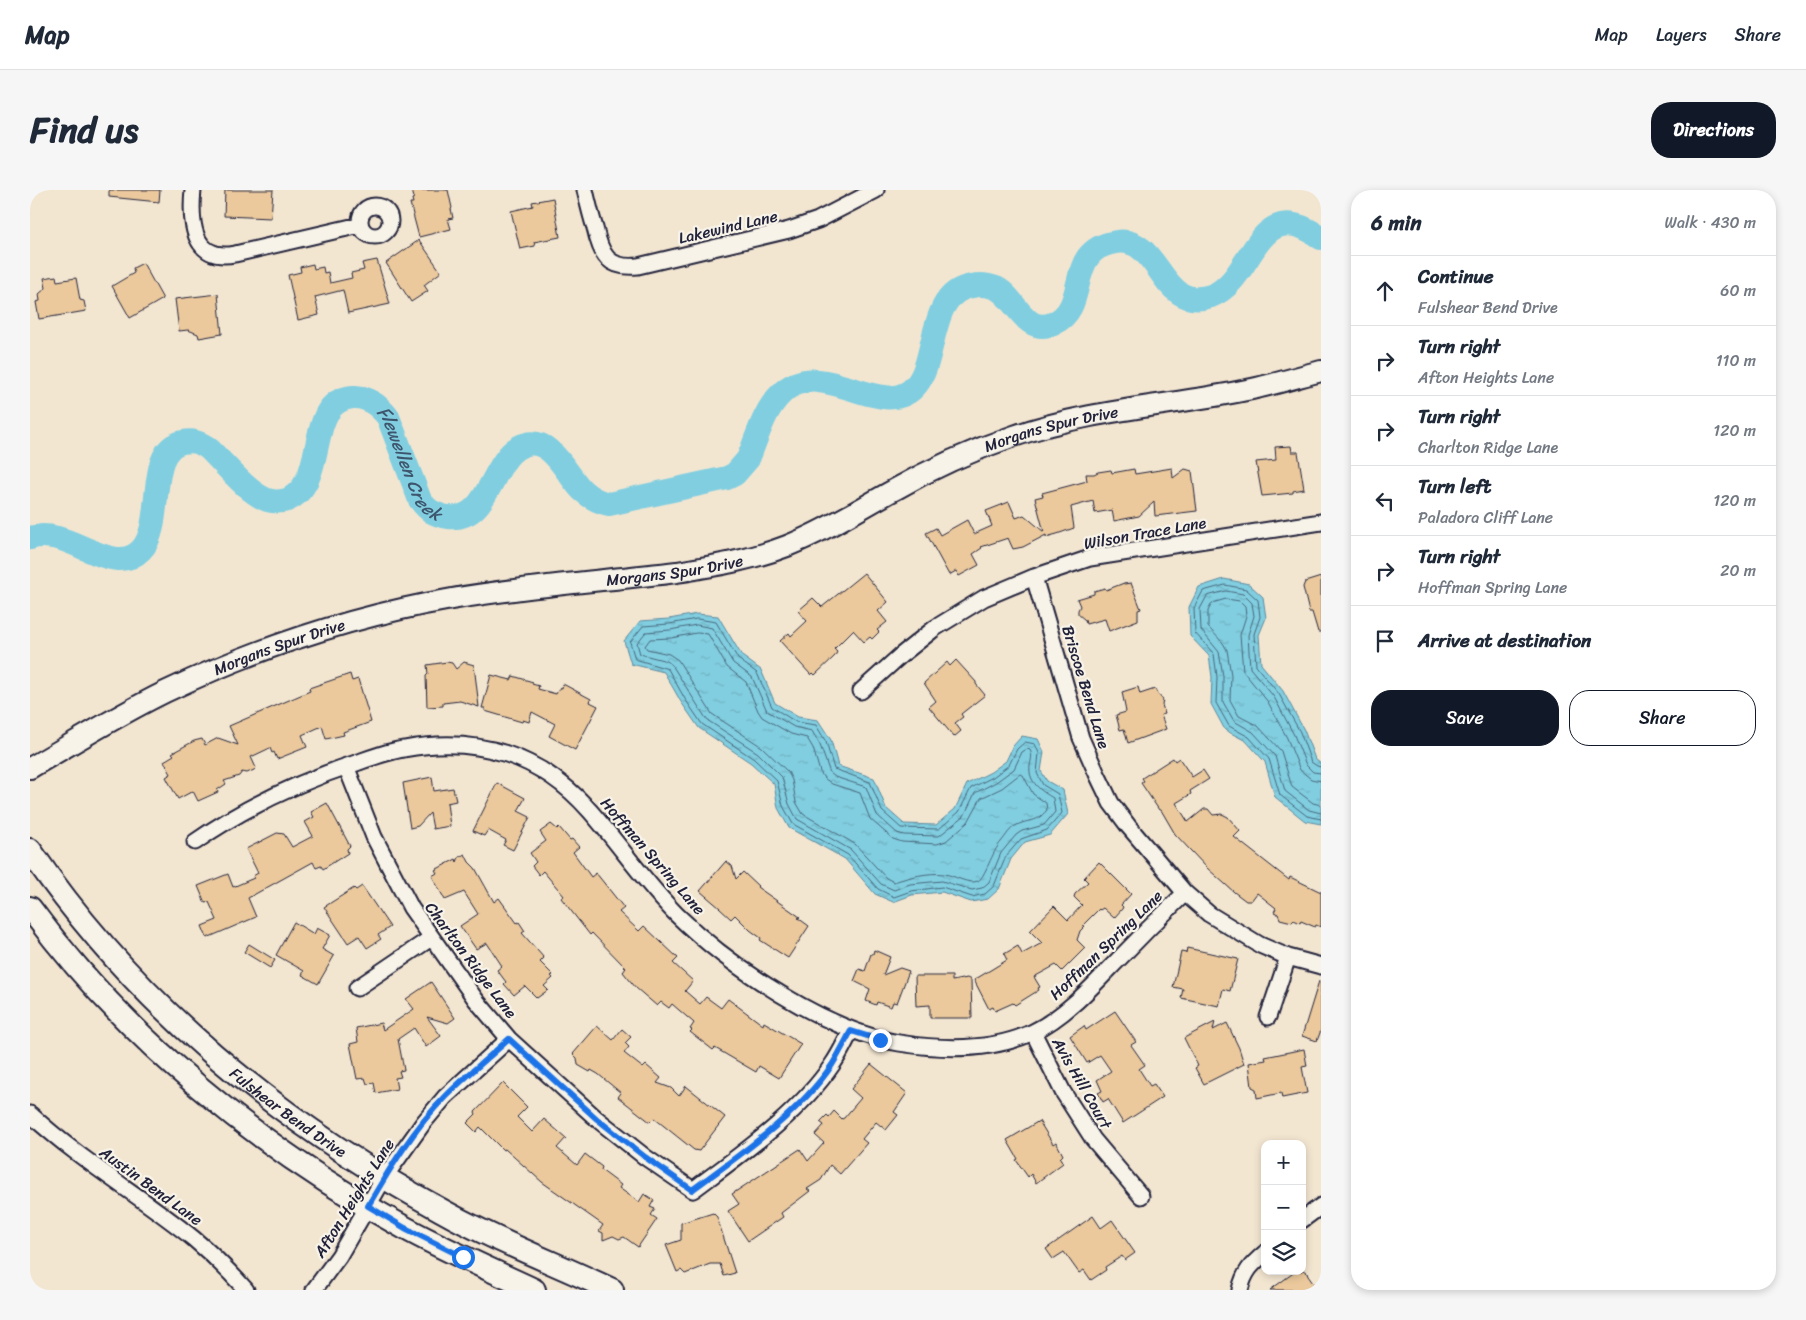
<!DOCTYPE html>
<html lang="en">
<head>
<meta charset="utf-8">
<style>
	body { margin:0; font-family:Sriracha,sans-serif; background:#f6f6f7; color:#1f2937 }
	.controls { position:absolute; right:15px; bottom:15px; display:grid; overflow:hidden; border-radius:10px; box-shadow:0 2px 8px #0003 }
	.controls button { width:45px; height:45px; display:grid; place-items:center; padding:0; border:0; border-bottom:1px solid #e0e1e3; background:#fff; color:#1f2937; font:25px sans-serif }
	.stop { position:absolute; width:15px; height:15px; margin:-11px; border:4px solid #1a73e8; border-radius:50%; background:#fff }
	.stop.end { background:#1a73e8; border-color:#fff; box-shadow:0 1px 5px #0008 }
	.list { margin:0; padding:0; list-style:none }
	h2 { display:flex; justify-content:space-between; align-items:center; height:65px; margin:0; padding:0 20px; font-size:21px }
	h2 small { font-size:16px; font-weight:400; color:#747a83 }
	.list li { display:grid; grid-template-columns:32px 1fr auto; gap:15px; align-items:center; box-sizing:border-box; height:70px; padding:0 20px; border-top:1px solid #e0e1e3 }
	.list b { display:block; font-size:19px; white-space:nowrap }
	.list p { margin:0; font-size:16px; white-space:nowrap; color:#747a83 }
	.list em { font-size:16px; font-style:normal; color:#747a83 }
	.actions { display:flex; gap:10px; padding:15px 20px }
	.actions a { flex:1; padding:11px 0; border:1px solid #111827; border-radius:20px; text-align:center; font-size:18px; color:#111827 }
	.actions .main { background:#111827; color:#fff }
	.icon { flex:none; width:28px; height:28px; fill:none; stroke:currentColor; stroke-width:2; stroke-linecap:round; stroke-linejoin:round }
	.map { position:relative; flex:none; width:1291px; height:1100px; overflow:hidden; border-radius:20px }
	header { display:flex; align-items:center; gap:30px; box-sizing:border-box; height:70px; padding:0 25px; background:#fff; border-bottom:1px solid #e0e1e3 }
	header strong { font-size:24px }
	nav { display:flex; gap:28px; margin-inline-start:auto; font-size:18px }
	.intro { display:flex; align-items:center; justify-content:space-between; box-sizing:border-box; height:120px; padding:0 30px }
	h1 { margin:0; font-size:35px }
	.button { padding:12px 22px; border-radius:20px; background:#111827; color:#fff; font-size:18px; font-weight:700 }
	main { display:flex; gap:30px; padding:0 30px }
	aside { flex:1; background:#fff; border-radius:20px; box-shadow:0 2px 8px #0003 }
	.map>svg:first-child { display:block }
	.water { fill:url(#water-ripples); stroke:#5b899e }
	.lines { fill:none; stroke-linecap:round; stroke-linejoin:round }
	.shore { stroke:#48677d; stroke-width:1 }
	.river { stroke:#81cee0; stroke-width:24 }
	.building { fill:#ebc99c; stroke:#22223b }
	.minor-casing { stroke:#22223b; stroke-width:19 }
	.tertiary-casing { stroke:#22223b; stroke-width:24 }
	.secondary-casing { stroke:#22223b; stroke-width:26 }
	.minor { stroke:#f7f3e8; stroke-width:15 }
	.tertiary { stroke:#f7f3e8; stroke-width:20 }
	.secondary { stroke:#f7f3e8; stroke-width:22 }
	.route { stroke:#1a73e8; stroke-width:6 }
	.labels { text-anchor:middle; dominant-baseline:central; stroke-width:4.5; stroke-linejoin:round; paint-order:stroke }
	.street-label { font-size:16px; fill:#22223b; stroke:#f7f3e8 }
	.water-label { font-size:18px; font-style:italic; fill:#3e566d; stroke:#f7f3e8 }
</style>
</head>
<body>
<header>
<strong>Map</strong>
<nav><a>Map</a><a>Layers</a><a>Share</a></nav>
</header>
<div class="intro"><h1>Find us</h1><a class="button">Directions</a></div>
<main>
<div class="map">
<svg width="1291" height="1100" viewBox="0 0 1291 1100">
	<defs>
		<pattern id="water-ripples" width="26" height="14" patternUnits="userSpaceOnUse" patternTransform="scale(1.25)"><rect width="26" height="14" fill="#81cee0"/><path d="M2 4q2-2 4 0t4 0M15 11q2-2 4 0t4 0" fill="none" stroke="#6fb1c1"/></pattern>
	</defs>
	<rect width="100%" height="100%" fill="#f3e6d1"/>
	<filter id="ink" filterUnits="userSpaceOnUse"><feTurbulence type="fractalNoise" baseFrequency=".02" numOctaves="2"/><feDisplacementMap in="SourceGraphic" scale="10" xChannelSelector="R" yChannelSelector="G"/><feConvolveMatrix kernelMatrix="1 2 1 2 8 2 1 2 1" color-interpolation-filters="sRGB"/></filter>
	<g filter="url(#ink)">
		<!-- water -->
		<path class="water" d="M1194,389L1219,394L1233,407L1236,428L1229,445L1231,474L1253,501L1274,540L1285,569L1291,574V634L1275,631L1245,607L1235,572L1216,551L1195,540L1181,514L1182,487L1179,466L1160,446L1159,417L1169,397Z
			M667,424L688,426L712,466L731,480L745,513L768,527L788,530L801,550L808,576L844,588L856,618L874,634L906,635L925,619L937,594L961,582L976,571L983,556L992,546L1008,549L1014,562L1011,581L1017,591L1033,600L1038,624L1020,645L995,652L981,669L969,699L958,709L941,712L912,702L882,705L863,712L845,704L815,669L759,638L748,618L744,594L721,573L669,538L651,512L634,482L601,474L594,451L610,431L639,429Z"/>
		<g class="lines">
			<!-- shore -->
			<path class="shore" d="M667,429L686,432L708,469L727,483L742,517L766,532L786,535L796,552L804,579L840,592L852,621L871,638L909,639L929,622L941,598L963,587L979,575L987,559L995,552L1005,554L1009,563L1007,583L1013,595L1028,604L1032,623L1017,640L991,649L976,666L964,696L955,704L942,707L912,697L881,701L864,707L848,699L818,665L763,634L753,616L747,591L724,569L672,534L655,509L638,479L605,469L600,452L613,436L639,434Z
				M667,435L682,438L703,473L722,487L737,521L764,537L782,541L790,555L800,583L805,587L836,597L847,625L867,643L874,645L909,646L934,626L945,603L966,592L984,579L992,562L997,559L1000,560C1003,565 1001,570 1000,576C998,592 1011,601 1023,608L1025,622L1014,635L992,641L986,645L971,663L959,692L952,698L942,700L912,691L880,694L864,700L851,694L821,660L767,629L759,614L752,587L728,563L677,530L642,475L637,471L610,464L607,453L616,442L640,440Z
				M667,443L678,444L697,477L716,492L728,521L732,527L761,544L777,548L783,558L790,582L794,588L802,594L830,603L840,629L863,649L872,652L907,654L916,651L938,632L951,608L972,598L990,584L993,585L1003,604L1016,613L1017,620C1005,634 1002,628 987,635C980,638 976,646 971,652C963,660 954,689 948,691C938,695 924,685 914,684C898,682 879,687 864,692L856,688L825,654L773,624L766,612L762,590L758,582L732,557L682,524L648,470L639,464L617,459L615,456L620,449L641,448Z
				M1291,577L1287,576L1281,572L1270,542L1249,504L1226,476L1224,444L1230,427L1228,410L1216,399L1195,395L1173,401L1164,418L1165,443L1184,464L1187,487L1186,513L1199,536L1219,547L1239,569L1250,605L1277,626L1291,629
				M1291,583L1283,582L1276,575L1264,545L1244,507L1220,478L1218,445L1224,426L1222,413L1213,404L1196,401L1177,406L1170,419L1171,440L1189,462L1193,486V512L1204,531L1223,542L1245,566L1255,601L1279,620L1291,623
				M1291,591L1281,589L1270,580L1257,548L1238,512L1213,481L1210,445L1216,426L1215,416L1210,411L1196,409L1182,413L1178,421V437L1193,453L1197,460L1201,485L1200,510L1209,526L1228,536L1251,561L1262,597L1283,613L1291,615"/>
			<!-- river -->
			<path class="river" id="s1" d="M0,348C39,335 82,390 111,360C136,335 114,259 153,252C163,250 169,252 178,258C193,272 216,301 235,309C241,312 251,312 257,310C300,292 273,211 323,207C338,206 350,217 358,227L390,310C398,321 405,325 418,327C463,332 460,262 497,254C522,248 538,287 553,301C561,308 569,312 579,314L697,288L705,284L718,269C727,248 734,220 751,204C791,162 855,236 887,194C908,167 898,102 942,96C950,94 958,95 966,98C986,107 995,147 1024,133C1061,116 1033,60 1086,52C1131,45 1129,123 1181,106C1224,91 1226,0 1291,48"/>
		</g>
		<!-- building -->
		<path class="building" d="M79,0H130L129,12L79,7Z
			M195,0H243L241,28L194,26Z
			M382,0H418L422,18L421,19L423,28L418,29L421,39L389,47L380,13H383L382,9L384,8Z
			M523,8L530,47L504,52L505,56L490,59L481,21L503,16L502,12Z
			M389,50L411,82L394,95L398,101L381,112L356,73Z
			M347,70L360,114L318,123L313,100L285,107L289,125L268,130L258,85L271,82L270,77L283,74L284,79L293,77L294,83L298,82L300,93L322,88L321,83L334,80L332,73Z
			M113,73L133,109L100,128L82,96L104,83L103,78Z
			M26,86L27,91L46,88L50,110L54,111L56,121L9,129L6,112L10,111L9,104L16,98L14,88Z
			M188,104L192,144L169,148L168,144L158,140L149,141L145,109Z
			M1261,256L1262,262H1268L1274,299L1263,301V303L1232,306L1226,272L1246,270L1245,257Z
			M1142,278L1143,288L1155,279L1162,281L1167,321L1125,326L1124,312L1109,326L1084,331L1082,320L1065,323L1063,311L1041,317L1044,338L1027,344L1016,347V345L993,357L983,359L978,348L951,357L952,358L943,364L949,375L929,386L926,381L919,385L896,343L906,338L910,345L937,330L944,344L962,336L956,321L979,312L986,328L994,325L1014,342L1005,308L1013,306L1012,303L1057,291L1056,284H1064L1068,282L1081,280L1082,283L1104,279L1105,284Z
			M834,383L858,412L848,421L857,432L847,440L849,442L842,449L840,447L834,452L823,440L804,459L807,462L805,466L785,485L783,483L781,485L750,451L759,443L761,446L777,431L768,421L783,408L792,417Z
			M1291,387V442H1288L1282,422H1279L1273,397L1275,392Z
			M1094,393V394L1101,393L1111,419L1108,420V430L1079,441L1075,429L1056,434L1055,430L1048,424V420L1050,416L1047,409L1064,404V401L1075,398L1076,400Z
			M926,470L946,492V494L955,505L931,524L933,527L925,533L931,541L924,547L899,517L906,511L894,493L917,472L920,476Z
			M417,472L422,473L426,479L434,472L444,475L449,517L430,511L413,513V516L397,517L396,486L398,484L397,475Z
			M320,484L322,491L328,489L341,532L313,542L314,545L296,549L292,536L272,545L277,557L247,569L244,562L242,563L240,558L221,567L226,578L224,580L217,583L212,582L209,586L194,591L196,594L187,600L188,602L168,611L163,601L148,609L136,587L141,584L134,571L144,565L142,563L164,551L172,549L175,555L188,548L208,555L199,536L280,501L279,498Z
			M461,485L481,490L483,486L503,492L502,494L509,496L508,499L526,504L530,497L532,498L533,494L561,509L560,512L568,516L545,560L519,546L525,534L502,522L499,532L493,530L492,532L455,521V518H452Z
			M1108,497L1110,504L1125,499L1127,503L1133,510L1132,515L1135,524L1131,525L1136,539L1098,553L1094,539L1090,540L1086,525L1096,522L1092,502Z
			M1143,568L1145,571L1149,568L1162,587L1173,580L1179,589L1160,601L1161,604L1146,613L1158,632L1174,619H1178L1183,625L1192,624L1198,627L1210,641L1204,647L1259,690L1260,687L1291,702V737L1286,735L1285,737L1271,731L1270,733L1264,730L1262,732L1250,729L1248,724L1244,722L1246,718L1227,703L1221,711H1216L1204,702L1177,678L1145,644L1131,620H1129L1111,593L1114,591L1112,588Z
			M402,587L404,601L423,598L426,611L417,613L420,636L403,639L400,623L388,636L380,638L373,593Z
			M467,593L495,608L488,621L500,627L483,660L473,655L476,650L458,640L454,646L443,641Z
			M297,613L320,656L317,659L318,663L293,679L291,676L286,678L283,672L218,708L226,727L177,748L172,736L187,730L179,712L175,713L168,696L198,684L203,697L224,688L223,686L228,683L216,659L247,643L254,644L262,657L283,646L275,632L284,627L281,622Z
			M521,634L527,639L529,637L540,650L542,649L549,657L543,662L561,687L566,683L594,718L589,722L609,741L614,736L648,768L643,773L663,791L655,801L670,814L676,807L691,818L698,809L733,835L734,832L771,854L749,888L729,876L726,882L685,858L683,860L660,842L662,840L660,839L664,833L642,814L639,818L631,812L627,816L606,798L593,782L596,778L562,743L560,745L531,708L534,706L513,681L509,685L502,676L506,672L500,663L516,651L510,642Z
			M435,664L439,672L445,678L464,712L469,708L487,733L489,732L495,741L492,743L514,768L510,772L523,785L521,786L523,788L514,796L518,800L507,808L495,796L484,805L474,794L476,792L467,780L472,776L457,753L446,759L430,736L448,724L434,702L415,710L402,686L407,683L405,680L426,669L427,672L429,667Z
			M696,671L702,676L706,689L713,682L728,696L727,697L770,727L768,728L779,736L758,768L730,750L731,748L720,740L705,725L701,729L689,718H690L670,701Z
			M1069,672L1101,704L1091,715L1093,717L1092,719L1084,728L1073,718L1070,720L1069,719L1053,735L1055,736L1050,741L1047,750L1055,758L1032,781L1026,775L1004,787L1010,797L1008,798L1009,800L985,815L983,813L965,821L963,817L959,819L944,790L977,770L974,764L988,756L992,764L1012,753L1000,741L1024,716L1038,730L1052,715L1044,707L1045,704L1058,692L1054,688Z
			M332,696L360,737L348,745L351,749L337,758L329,746L318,753L294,717L324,698L326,700Z
			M264,732L284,744L287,738L300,745L292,759L304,766L288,794L272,785L274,781L246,765Z
			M219,754L245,770L240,778L214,762Z
			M1157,758L1208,769L1200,801L1193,799L1189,816L1151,808L1153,799L1143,797L1151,762L1156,763Z
			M844,760L860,767L853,785L870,778L879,781L867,813L863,812L861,817L847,812L846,815L836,811L840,799L824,791L829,779L835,781L841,764H843Z
			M885,786H922V791L937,788L941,790L942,828H900V815L886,816Z
			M1289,791L1291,792V840L1287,851L1272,846Z
			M401,792L425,828L418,833L397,827L411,846L396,857L384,838L368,849L374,880L369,881L371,887L365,888L367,899L346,903L344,893L337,894L335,888L327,889L320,854L328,852L326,838L351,833L353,840L384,819L376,809Z
			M1085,821L1106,852L1101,855L1115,875L1109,879L1120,896L1124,894L1133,907L1093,933L1078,909L1073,912L1068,903L1072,901L1067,890L1081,881L1070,865L1057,873L1040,846L1054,836L1056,840Z
			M1185,832L1183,840L1197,833L1209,858L1214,874L1174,894L1165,878L1168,876L1154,848Z
			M567,836L583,850L592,839L601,847L595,853L599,857L594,863L613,878L616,875L631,888L627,893L641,898L649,906L656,896L695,927L669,961L664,960L624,928L620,932L588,907L591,903L568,884L561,880L560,882L548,875L547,868L543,864Z
			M1274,859L1277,876L1272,877L1277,903L1252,908L1251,903L1227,908L1226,899L1222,897L1219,873L1236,870L1235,867Z
			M841,874L877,903L864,922L868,925L856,940L846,932L832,949L837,953L810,984L800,975L791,990L777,999L780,1001L751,1023L753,1027L718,1051L698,1021L709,1014L702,1004L770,959L778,971L794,953L785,945L794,935L790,932L797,925L799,927L804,921L812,929L814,928L831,908L821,899Z
			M473,893L497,917L487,927L502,942L514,929L536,948L527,958L547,975L555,964L572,977L571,980L591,995L589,998L609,1012L614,1004L624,1010L620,1017L625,1019L621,1025L627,1029L608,1057L594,1047L589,1049L583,1046L573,1050V1043L569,1041L573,1035L512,992L475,959L473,960L450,937L446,942L437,933L446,924L445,922Z
			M1009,931L1023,954L1026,952L1033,965L1030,968L1033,973L1006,993L1001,984L998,987L986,970L988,969L977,950Z
			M683,1023L687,1027L705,1083L694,1086L690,1074H680L655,1084L651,1080L647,1082L636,1055L651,1050V1033Z
			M1063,1026L1071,1038L1082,1030L1105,1063L1095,1070L1092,1066L1075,1077L1076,1080L1061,1090L1054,1080L1049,1083L1034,1062L1023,1069L1016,1059Z
			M1272,1079L1277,1083L1278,1086L1288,1100H1240L1266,1081H1272Z"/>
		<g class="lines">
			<defs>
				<path id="minor" d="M163,0C160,31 162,72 205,64L330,35
					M555,0C558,13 561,26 565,38C571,65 578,79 608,76L759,40L788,30L846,0
					M330 31a15 15 0 1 1 30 0a15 15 0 1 1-30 0Z
					M1004,387L1051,548L1067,584L1081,613L1099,637L1155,703L1179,724L1230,755L1258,767L1291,776
					M831,501L870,466L905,438L954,408L1004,387L1060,368L1291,332
					M316,576L344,647L381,718L446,810L479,849L567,929L615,967L663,1000C711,964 768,925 802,875C810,864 815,852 821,841
					M165,652C215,617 271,591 329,572C343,567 359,561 374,559C447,545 511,565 560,621C590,655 615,693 647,725C700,777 796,841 869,853C913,860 962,862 1003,842C1034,827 1060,799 1084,774C1107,750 1131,726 1155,703
					M327,798L401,748
					M1238,827L1258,767
					M1003,842L1033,902L1063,949L1111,1006
					M0,924C51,971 111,1006 164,1049C183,1065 200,1082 216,1100
					M1272,1030L1291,1016
					M284,1100L309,1066L354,988L394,932L415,907L479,849
					M1210,1100C1214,1082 1221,1075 1235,1063"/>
				<g id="tertiary">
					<path id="s2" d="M0,578C45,552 88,525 135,502C225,459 323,426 422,409C496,396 572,391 647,382C684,376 721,370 757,356C795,341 829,319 864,300C902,278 943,260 984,246C1062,219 1142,216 1222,199C1245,194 1268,187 1291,181"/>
				</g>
				<g id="secondary">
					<path id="s3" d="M0,660C106,815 247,931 411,1020C466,1051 525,1073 582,1100"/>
					<path d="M0,718C97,850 231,959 375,1038C417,1061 461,1080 504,1100"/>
				</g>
			</defs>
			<!-- minor casing -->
			<use href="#minor" class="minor-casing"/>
			<!-- tertiary casing -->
			<use href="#tertiary" class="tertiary-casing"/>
			<!-- secondary casing -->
			<use href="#secondary" class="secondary-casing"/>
			<!-- minor -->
			<use href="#minor" class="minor"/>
			<!-- tertiary -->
			<use href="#tertiary" class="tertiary"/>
			<!-- secondary -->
			<use href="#secondary" class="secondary"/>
		</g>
	</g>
	<g class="lines" filter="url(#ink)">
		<!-- route -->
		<path class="route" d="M433,1067L375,1038L338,1016C360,978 384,938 416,906C436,886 458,868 479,849L567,929L615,967L662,1000C711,964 768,925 802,875C809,864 815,852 821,841L850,850"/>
	</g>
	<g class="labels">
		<!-- street labels -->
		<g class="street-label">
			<text transform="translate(698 37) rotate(-13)">Lakewind Lane</text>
			<text stroke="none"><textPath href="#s2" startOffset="1088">Morgans Spur Drive</textPath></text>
			<text transform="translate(1115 343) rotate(-10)">Wilson Trace Lane</text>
			<text stroke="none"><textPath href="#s2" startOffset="682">Morgans Spur Drive</textPath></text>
			<text stroke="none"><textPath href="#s2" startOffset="278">Morgans Spur Drive</textPath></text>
			<text transform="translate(1056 497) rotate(73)">Briscoe Bend Lane</text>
			<text transform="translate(623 666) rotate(49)">Hoffman Spring Lane</text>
			<text transform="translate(1076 755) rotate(-44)">Hoffman Spring Lane</text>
			<text transform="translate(441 770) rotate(53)">Charlton Ridge Lane</text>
			<text transform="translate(1052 893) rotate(60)">Avis Hill Court</text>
			<text stroke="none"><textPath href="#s3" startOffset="370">Fulshear Bend Drive</textPath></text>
			<text transform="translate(121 996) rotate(36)">Austin Bend Lane</text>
			<text transform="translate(324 1008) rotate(-58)">Afton Heights Lane</text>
		</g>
		<!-- water labels -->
		<g class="water-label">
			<text stroke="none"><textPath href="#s1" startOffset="590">Flewellen Creek</textPath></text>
		</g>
	</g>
</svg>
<div class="controls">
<button>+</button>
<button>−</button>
<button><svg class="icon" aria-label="layers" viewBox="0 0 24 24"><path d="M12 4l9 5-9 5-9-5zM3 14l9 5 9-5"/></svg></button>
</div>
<div class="stop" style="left:433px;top:1067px"></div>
<div class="stop end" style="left:850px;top:850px"></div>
</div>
<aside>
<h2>6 min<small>Walk · 430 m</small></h2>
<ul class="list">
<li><svg class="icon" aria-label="ahead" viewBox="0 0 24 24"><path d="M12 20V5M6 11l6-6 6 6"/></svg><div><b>Continue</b><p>Fulshear Bend Drive</p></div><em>60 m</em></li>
<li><svg class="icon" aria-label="right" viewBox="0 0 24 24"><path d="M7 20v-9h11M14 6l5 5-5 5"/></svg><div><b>Turn right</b><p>Afton Heights Lane</p></div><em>110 m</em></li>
<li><svg class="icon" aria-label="right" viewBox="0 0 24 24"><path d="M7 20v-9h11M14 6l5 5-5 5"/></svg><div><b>Turn right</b><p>Charlton Ridge Lane</p></div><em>120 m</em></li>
<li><svg class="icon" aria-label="left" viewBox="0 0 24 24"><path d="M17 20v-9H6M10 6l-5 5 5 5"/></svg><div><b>Turn left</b><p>Paladora Cliff Lane</p></div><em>120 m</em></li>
<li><svg class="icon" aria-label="right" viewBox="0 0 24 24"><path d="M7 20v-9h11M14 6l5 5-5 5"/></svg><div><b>Turn right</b><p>Hoffman Spring Lane</p></div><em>20 m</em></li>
<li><svg class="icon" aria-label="arrive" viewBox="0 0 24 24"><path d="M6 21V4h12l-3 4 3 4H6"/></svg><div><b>Arrive at destination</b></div></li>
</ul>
<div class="actions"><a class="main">Save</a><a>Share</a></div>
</aside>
</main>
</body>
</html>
